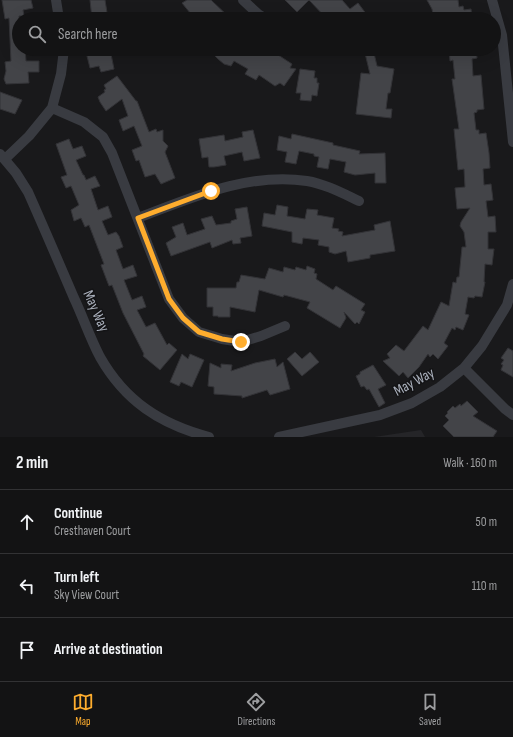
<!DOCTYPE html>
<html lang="en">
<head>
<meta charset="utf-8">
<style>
	body { margin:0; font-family:"Sofia Sans Condensed",sans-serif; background:#202022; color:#f1f3f6 }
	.stop { position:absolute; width:12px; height:12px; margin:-9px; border:3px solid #fead2e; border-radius:50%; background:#fff }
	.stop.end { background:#fead2e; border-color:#fff; box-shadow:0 1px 4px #0008 }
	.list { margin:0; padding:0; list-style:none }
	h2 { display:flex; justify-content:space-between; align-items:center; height:52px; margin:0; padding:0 16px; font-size:17px }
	h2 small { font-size:13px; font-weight:400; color:#9d9ea0 }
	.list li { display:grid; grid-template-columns:26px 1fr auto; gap:12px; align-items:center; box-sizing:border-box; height:64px; padding:0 16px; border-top:1px solid #323234 }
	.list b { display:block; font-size:15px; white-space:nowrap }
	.list p { margin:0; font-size:13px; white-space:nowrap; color:#9d9ea0 }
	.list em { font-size:13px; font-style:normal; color:#9d9ea0 }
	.icon { flex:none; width:22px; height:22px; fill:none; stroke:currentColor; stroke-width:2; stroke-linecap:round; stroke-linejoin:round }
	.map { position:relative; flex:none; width:513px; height:437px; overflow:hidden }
	.search { position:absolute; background:#131314; box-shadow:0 4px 16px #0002; left:12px; right:12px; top:12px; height:44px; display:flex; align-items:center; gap:10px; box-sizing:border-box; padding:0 14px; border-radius:22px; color:#9d9ea0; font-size:15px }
	.sheet { height:244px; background:#131314 }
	nav { display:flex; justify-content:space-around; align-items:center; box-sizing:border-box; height:56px; border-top:1px solid #323234; background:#131314; font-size:11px; color:#9d9ea0 }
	nav a { display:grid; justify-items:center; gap:2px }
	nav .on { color:#fead2e }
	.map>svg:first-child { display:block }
	.built { fill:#252528 }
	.building { fill:#434448; stroke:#333337 }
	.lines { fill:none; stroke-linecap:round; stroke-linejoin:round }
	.minor { stroke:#393b41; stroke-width:10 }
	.route { stroke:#fead2e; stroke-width:5 }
	.labels { text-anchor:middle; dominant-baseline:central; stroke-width:3; stroke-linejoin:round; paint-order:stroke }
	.street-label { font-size:15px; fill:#aab0bc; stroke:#141416 }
</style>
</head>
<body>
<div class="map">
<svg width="513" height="437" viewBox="0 0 513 437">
	<rect width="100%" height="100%" fill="#19191b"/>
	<!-- built -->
	<path class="built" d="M421,430L425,437H374Z"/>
	<!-- building -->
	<path class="building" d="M2,0H31L33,8L23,10L24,16H19V49H25L26,61H39V72H28L29,83L6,84L4,79L6,71L5,62L11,61L9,18L5,19Z
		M90,0H105L108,19H92Z
		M187,0H211L231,19H195L182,3Z
		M285,0H342L350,9L358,3L370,19H327L309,0L297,12Z
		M427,0H458L459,7L463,6L464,10L471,9L472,19H434L432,9Z
		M100,49H110L114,69L101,72L99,66L90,68L86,52Z
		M216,49H269L292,64L290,68L296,69L284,86L280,83L275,86L259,75L256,80L245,74L248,69L234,61L231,66L224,64L218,59L213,54Z
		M364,49H373L377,66L394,69L390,93H388L386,109H392L391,118L356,114L361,73L370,74Z
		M449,49H476L477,58L472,59L473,76L481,75L484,109L477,110V112L474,113L476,130H479V134L486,133L489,153L490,168L483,169L484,185L491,184L493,200L486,201L488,217L495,216L496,232H488V249H494L492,265L485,264L484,282H485L482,297L475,296L474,298L468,297L465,314L469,315L463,330L456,327L455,330L452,328L444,343L448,346L438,359L433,354L430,357L428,354L419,367L408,378L403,372L399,376L383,361L390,358L387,354L396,345L404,351L423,326L428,330L441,302L449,306L453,282L456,283L457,277H459L462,247H466L464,232L460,226L461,222L470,208L457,209L455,188L465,187L464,169L458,170L454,129H459L452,79H455L453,60L450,61Z
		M300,69L315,71L314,78H317V83H319L317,96L312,95L311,101L300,100L301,93H296Z
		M117,76L136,101H137L149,132L156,129L157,132L163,130V141L168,146L165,152L175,178L161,184L155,174L145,177L139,160L136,161L132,150L142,146L134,126L123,131L119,120L128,116L122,99L106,111L100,102L98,97L105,92L104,90L106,89L104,85Z
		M0,92L22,100L15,114L0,109Z
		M253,130L260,158L244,161L242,152L224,156L226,165L214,167H209L208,157L202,158L199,139L224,135L225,141L243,137L242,132Z
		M292,134L333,143V145L360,151L359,154L385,153L386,183H375V173L355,175L344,172L346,162L330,159L328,169L317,167L319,157L314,156V154L299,151L296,164L285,162L287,152L277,150L279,136L291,139Z
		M69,139L73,149L82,146L86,156L76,160L83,175H84L86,180L95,176L100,186L91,189L98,210L108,206L112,217L102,221L108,235L116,232L119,236L123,247L116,250L123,269L133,265L137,276L124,280L132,300L142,296L146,307L137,310L146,327L155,323L167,345L169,343L177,350L160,370L143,356L144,354L123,313L112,285L109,286L101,265L104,264L89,225L85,227L81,218L74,221L71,210L79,205L71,186L66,188L61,177L67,175L56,144Z
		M277,205L288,207L287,216L305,219L307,209L318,210L317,215L334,218L332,228L339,229L338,231L343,232L342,236L375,230L374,225L390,221L395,251L370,255V258L348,262L346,251L335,254L329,252V247L318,245L319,240L303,238L302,244L292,242V232L262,226L264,213L275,215Z
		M247,207L252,236L240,238L241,243L233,244L232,240L212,248L210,242L171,256L166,243L176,237L172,227L183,223L187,235L205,229L201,219L212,216L216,225L231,223V221L237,219L235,209Z
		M307,266L315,269L314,273L317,274L316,279L333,290L336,286L365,304L361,310L365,312L359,324L357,322L355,324L344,312L346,318L340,328L307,308L310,302L284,295L283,297L259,290L255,312L230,307V317H218V316H213V307H207V288H236L237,282H239L241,275L265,279L269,268L283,272L284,267L295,270L296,267L306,270Z
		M508,348L513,351V377L501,370L503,365L501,364L504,360L501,358Z
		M295,352L302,359L310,352L319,362L302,376L287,359Z
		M182,354L188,359L190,354L204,360L192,387L181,382L179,386L170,382Z
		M275,359L277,367L283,362L290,389L270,395L267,390L242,398V396L214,394V387L208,386L210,363L221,368V364L232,365L231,371L255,363Z
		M373,365L386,385L378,389L385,403L379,407L369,389L367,390L364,386L361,387L356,376L360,374V372Z
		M467,401L478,412L473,416L497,431L493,437H454L443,426L449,420L445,416L448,413L447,412L453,406L455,408L460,404L461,406Z"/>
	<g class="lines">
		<!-- minor -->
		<path class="minor" d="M56,0L59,19
			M243,0L258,14L266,19
			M492,0L502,35L513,142
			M52,108L84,122L103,137L112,153L169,299L183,318L199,332L222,339L241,342L261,336L285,326
			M0,154L16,173L28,192C44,228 59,263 74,298C83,317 90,338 100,357C125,401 160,424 209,437
			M5,159L29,136L52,108L61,74L64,49
			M138,218C191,198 248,172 307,181C325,184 342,193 359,201
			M464,368L505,409L513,415
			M279,437L380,415L412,403L440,387L464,368L482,346L507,305L513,284"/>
	</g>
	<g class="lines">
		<!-- route -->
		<path class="route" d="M211,191L138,218L169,299L183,318L199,332L222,339L241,342"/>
	</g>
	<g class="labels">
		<!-- street labels -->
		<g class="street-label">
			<text transform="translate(96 311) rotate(66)">May Way</text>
			<text transform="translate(414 382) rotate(-28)">May Way</text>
		</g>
	</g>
</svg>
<div class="stop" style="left:211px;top:191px"></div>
<div class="stop end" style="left:241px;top:342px"></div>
<div class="search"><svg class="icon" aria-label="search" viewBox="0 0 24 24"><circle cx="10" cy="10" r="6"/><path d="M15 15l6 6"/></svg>Search here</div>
</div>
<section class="sheet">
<h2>2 min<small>Walk · 160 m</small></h2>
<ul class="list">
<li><svg class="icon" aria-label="ahead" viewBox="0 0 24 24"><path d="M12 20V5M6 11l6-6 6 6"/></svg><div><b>Continue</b><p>Cresthaven Court</p></div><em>50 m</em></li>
<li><svg class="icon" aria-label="left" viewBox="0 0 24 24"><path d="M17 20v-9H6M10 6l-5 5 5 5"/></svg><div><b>Turn left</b><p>Sky View Court</p></div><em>110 m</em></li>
<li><svg class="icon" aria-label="arrive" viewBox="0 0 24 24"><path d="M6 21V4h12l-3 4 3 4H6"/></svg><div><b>Arrive at destination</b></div></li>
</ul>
</section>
<nav>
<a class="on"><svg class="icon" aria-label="map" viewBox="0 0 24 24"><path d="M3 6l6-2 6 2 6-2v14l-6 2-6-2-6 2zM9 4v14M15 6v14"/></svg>Map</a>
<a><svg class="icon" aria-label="directions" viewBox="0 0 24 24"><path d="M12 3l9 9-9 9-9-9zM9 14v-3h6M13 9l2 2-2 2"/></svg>Directions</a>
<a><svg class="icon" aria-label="saved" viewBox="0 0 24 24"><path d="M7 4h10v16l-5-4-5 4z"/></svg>Saved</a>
</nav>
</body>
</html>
